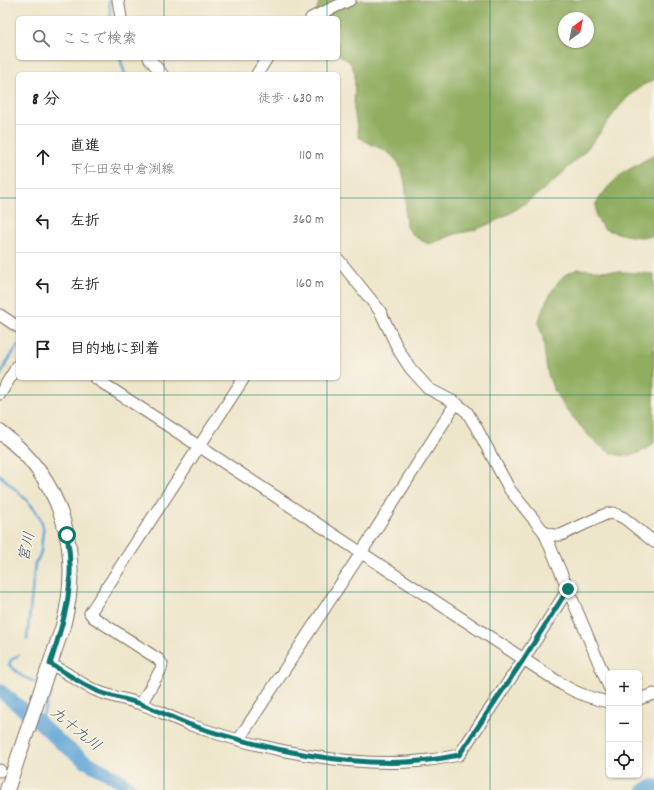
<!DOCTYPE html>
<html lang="ja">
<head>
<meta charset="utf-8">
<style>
	body { margin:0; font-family:Dekko,"Klee One",sans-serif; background:#f6f6f6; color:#202124 }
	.controls { position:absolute; right:12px; bottom:12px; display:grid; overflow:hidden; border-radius:6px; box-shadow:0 1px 3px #0004 }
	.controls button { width:36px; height:36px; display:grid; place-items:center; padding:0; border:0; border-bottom:1px solid #e0e0e0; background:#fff; color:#202124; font:20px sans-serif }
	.compass { position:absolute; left:558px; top:12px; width:36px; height:36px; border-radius:50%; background:#fff; box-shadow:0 1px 3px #0004; rotate:33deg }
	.stop { position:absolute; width:12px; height:12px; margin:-9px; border:3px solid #0f766e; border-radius:50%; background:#fff }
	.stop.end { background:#0f766e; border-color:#fff; box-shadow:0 1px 4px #0008 }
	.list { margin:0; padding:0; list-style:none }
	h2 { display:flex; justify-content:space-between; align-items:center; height:52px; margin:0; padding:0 16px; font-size:17px }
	h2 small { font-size:13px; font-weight:400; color:#757577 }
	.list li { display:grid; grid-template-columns:26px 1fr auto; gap:12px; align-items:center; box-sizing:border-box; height:64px; padding:0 16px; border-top:1px solid #e0e0e0 }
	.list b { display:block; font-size:15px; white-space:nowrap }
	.list p { margin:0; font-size:13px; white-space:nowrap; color:#757577 }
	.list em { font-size:13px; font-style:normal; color:#757577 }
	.icon { flex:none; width:22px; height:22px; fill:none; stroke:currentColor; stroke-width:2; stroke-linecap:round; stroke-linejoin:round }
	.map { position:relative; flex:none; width:654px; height:790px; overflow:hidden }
	.search { position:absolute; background:#fff; box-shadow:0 1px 3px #0004; left:16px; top:16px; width:324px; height:44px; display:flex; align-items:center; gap:10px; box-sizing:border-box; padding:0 14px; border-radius:6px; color:#757577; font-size:15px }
	.panel { position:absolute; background:#fff; box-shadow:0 1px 3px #0004; left:16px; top:72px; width:324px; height:308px; border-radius:6px }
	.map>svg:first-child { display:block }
	.forest { fill:#90ad60; stroke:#666c3f; fill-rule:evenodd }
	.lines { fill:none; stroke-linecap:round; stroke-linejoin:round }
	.stream { stroke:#61a4d6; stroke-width:2.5 }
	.river { stroke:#61a4d6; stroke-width:14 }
	.minor-casing { stroke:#7a6c5b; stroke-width:13 }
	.major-casing { stroke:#7a6c5b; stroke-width:16 }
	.minor { stroke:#fff; stroke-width:11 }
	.major { stroke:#fff; stroke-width:14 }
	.route { stroke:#0f766e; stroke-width:5 }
	.grid { fill:none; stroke:#0f766e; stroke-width:1; stroke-opacity:0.55 }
	.labels { text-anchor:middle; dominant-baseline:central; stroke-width:3; stroke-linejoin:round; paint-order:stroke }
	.water-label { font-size:15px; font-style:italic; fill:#48555e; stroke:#f7f3e8 }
</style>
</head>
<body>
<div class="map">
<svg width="654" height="790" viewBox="0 0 654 790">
	<rect width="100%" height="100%" fill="#f7f3e8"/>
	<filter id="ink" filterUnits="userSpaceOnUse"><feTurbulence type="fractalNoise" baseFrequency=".025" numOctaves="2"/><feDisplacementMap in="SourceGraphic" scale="8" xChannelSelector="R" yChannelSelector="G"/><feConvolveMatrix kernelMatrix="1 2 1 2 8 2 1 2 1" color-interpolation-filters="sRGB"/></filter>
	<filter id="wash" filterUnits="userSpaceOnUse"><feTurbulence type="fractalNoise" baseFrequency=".012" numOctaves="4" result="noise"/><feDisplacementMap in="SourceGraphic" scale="16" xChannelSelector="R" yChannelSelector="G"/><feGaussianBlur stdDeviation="0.9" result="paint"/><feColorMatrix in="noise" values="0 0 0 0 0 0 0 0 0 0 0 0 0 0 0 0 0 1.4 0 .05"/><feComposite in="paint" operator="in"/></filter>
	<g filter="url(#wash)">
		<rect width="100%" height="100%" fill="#eee6cb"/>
		<!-- forest -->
		<path class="forest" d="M320,0H654V80C621,92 607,129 583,153C553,184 515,216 474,230C468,232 462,232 456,234C446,237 438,242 428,244C423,241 416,238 412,234C401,222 407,207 406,192C405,181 403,169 396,160C387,148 371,146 359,137L354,110L355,73L350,62L338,54V18H313ZM564,18H588V42H564Z
			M654,155V236L639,237L625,235L604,229L596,217V203L608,187L623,173Z
			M578,269L654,274V443C622,470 599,449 578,423C566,410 556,397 550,380C545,367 545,352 543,338C542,333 539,328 539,323C540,311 555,282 565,275C569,272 574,271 578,269Z"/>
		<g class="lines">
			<!-- stream -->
			<path class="stream" d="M109,0L111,18
				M120,58L125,74
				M0,376L7,362L18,345
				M0,475C13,488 40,508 43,527C44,531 42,536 42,540C41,550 42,555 35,563L27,640
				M19,655L11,660L9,665L23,677L38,683
				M40,723L51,692L49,689L46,687"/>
			<!-- river -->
			<path class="river" d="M0,691L40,723L61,743L85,761L118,779L132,790
				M644,790L654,786"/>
		</g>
	</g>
	<g filter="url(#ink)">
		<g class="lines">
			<defs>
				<path id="minor" d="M118,0L121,18
					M311,18L350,0
					M149,58L162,74
					M257,74L267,58
					M338,259L380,311L399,351L410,368L429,389L456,403L467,412L476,427L510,490L544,532L609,687
					M0,315L18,327
					M95,378L563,685C578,694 592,699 609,702
					M0,394L18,365
					M544,532L553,535H561L606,514L613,513L624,518L654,542
					M50,664C66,671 80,684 97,691C111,697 127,699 141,704C157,710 172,718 188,724C258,749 355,770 429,760C439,759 449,757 459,755L523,660L568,589
					M639,699L654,694
					M141,704L161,669L162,664L158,659L93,617L90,613L244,378
					M239,739L361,553L456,403
					M0,771V770"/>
				<path id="major" d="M0,432C63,479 83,552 63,626L7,790"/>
			</defs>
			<!-- minor casing -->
			<use href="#minor" class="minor-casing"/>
			<!-- major casing -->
			<use href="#major" class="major-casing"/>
			<!-- minor -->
			<use href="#minor" class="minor"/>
			<!-- major -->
			<use href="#major" class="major"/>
		</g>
	</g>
	<g class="lines" filter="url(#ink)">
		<!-- route -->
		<path class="route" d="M67,535C76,584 65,618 50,664C66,672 80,684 97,691C111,697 127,699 141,704C157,710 172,718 188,724C258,748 355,770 429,760C439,759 449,757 459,755L523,660L568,589"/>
	</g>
	<!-- grid -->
	<path class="grid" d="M164,0V18M327,0V18M490,0V790M164,58V74M327,58V74M0,198H18M338,198H654M164,378V790M327,378V790M0,395H654M0,592H654"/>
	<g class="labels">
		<!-- water labels -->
		<g class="water-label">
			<text transform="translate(28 547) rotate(-78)">宮川</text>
			<text transform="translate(75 730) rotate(39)">九十九川</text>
		</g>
	</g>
</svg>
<div class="controls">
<button>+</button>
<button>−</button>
<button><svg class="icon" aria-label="locate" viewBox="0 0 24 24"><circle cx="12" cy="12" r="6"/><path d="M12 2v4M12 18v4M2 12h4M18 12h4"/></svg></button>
</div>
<svg class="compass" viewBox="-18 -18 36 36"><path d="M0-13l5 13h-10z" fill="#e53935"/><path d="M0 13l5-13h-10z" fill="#757577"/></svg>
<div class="stop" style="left:67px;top:535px"></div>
<div class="stop end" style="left:568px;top:589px"></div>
<div class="search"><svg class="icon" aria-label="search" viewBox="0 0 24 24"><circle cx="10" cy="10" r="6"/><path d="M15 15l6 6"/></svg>ここで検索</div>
<section class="panel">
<h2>8 分<small>徒歩 · 630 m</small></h2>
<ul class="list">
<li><svg class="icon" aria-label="ahead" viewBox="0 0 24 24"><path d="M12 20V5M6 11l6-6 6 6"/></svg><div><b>直進</b><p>下仁田安中倉渕線</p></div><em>110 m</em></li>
<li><svg class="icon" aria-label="left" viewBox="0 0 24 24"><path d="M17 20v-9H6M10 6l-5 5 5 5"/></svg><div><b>左折</b></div><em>360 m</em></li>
<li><svg class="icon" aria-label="left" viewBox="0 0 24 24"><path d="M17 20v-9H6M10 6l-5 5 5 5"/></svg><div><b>左折</b></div><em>160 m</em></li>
<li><svg class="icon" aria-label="arrive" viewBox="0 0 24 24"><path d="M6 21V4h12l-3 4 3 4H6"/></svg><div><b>目的地に到着</b></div></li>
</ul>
</section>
</div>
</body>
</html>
